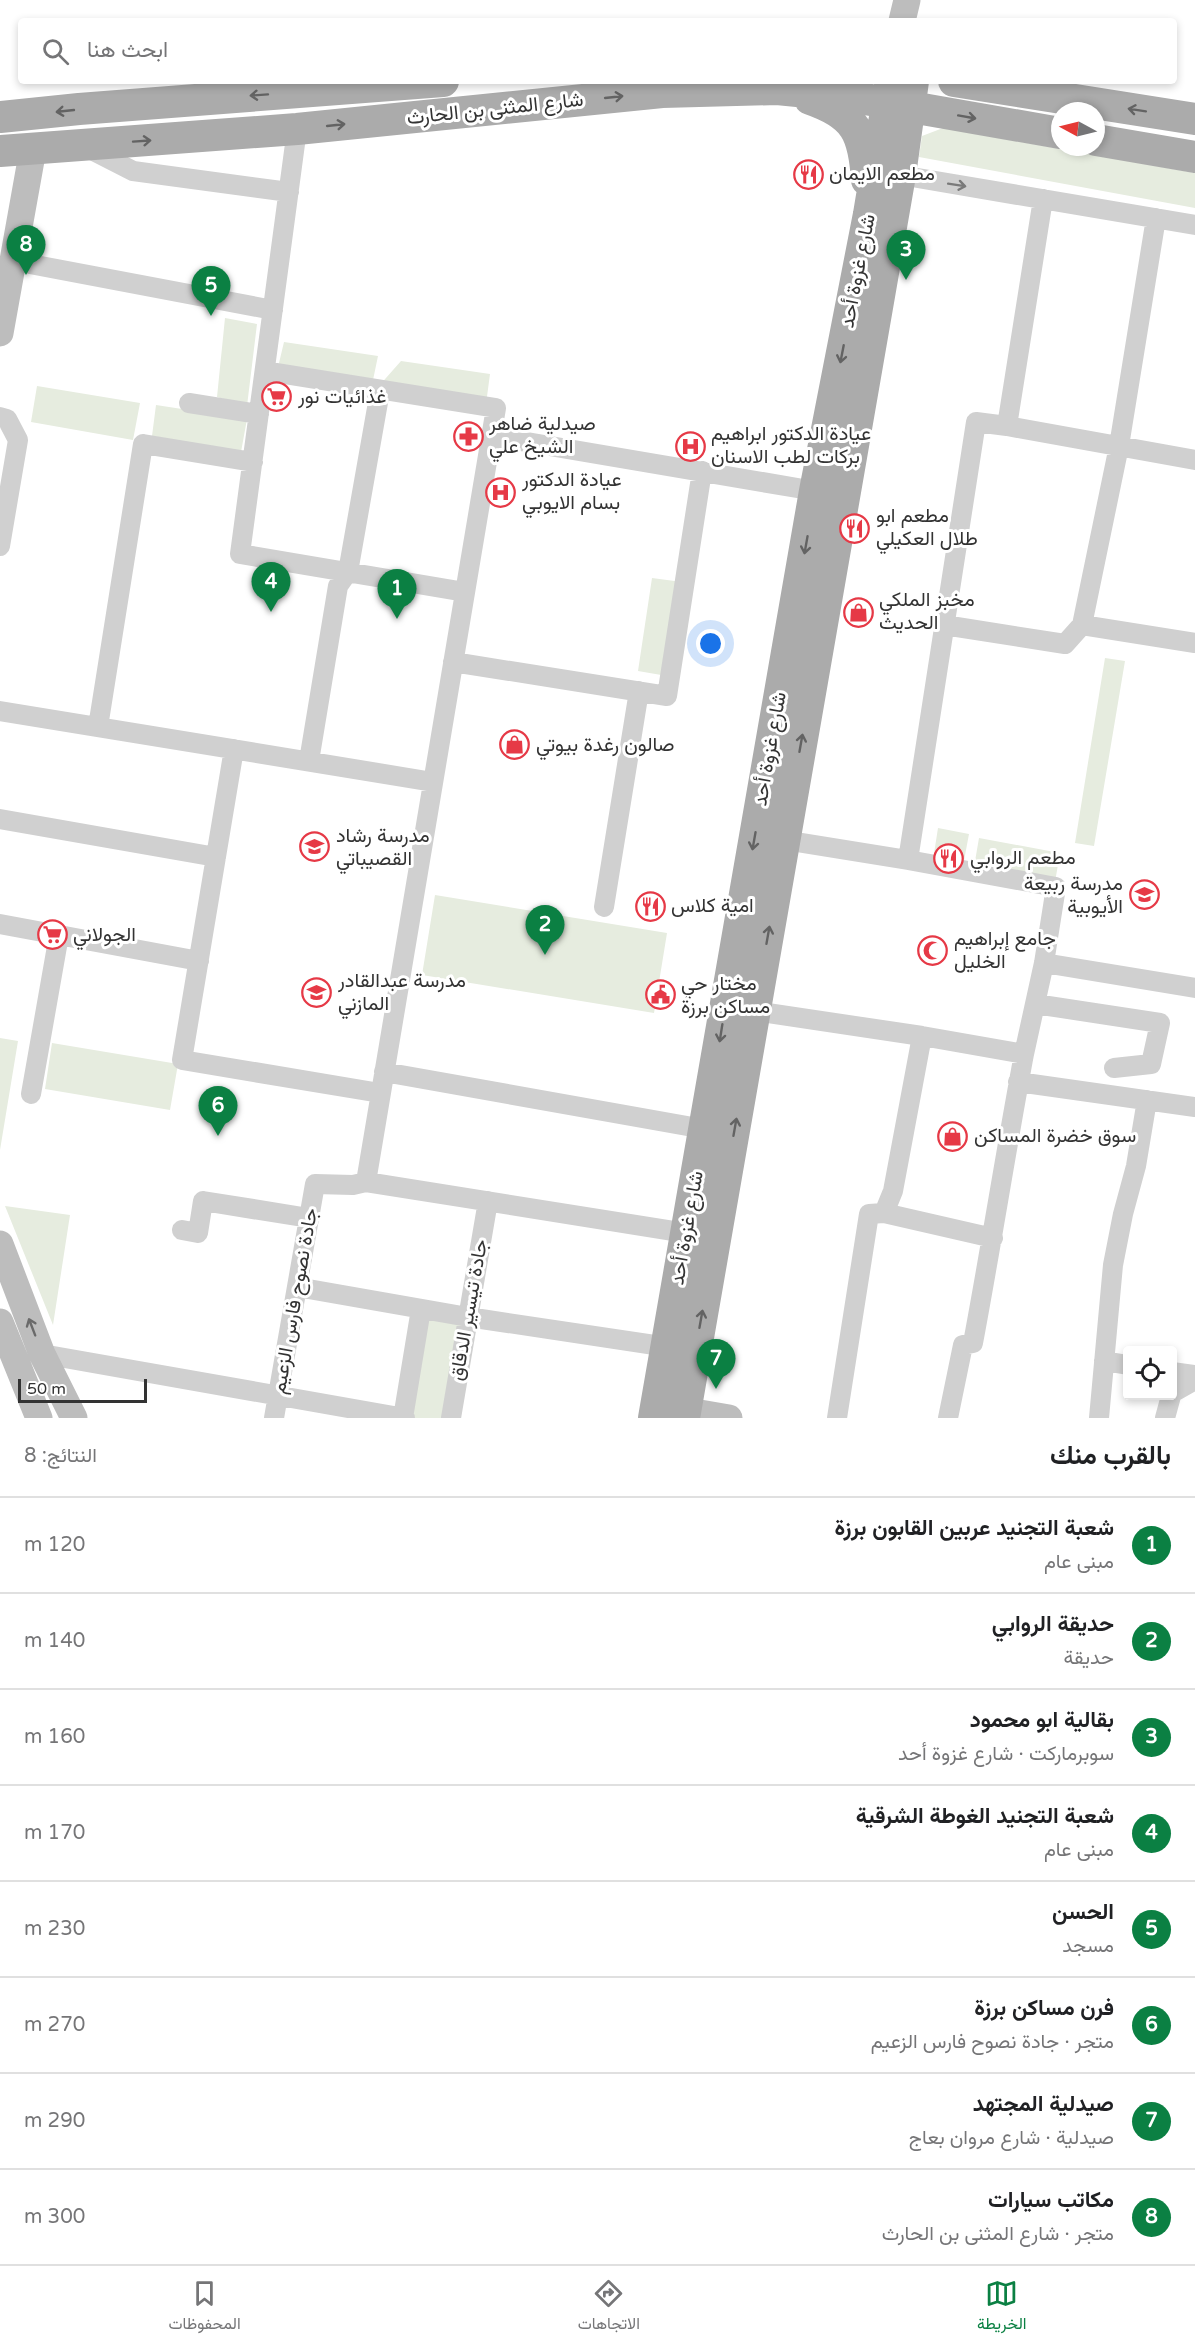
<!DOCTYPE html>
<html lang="ar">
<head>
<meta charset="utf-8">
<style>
	body { margin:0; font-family:"Varela Round",Vazirmatn,sans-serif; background:#f2f2f2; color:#202124; direction:rtl }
	.controls { position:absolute; right:18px; bottom:18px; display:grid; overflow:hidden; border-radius:6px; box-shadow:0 3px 9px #0003 }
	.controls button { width:54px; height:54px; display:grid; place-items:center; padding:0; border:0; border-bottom:2px solid #e0e0e0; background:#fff; color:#202124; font:30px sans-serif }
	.compass { position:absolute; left:1051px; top:102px; width:54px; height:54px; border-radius:50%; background:#fff; box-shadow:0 3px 9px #0003; rotate:277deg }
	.scale { position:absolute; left:18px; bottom:15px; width:129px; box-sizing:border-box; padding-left:6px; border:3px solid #333; border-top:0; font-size:16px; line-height:21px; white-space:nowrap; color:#333; -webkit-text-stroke:4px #fff; paint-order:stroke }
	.you { position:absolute; left:711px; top:644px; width:21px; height:21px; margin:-15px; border:4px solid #fff; border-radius:50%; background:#1a73e8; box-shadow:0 0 0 9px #1a73e833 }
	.badge { display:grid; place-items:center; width:39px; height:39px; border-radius:50%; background:#0b8043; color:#fff; font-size:20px; font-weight:700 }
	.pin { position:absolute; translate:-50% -50px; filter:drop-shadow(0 2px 3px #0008) }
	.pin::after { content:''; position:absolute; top:32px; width:21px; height:18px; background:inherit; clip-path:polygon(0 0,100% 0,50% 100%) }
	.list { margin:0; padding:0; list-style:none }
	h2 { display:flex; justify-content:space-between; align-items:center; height:78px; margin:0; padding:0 24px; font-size:26px }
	h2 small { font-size:20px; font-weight:400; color:#757577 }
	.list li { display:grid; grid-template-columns:39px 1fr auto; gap:18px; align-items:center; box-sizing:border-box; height:96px; padding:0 24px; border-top:2px solid #e0e0e0 }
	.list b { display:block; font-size:22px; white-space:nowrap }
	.list p { margin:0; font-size:20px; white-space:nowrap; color:#757577 }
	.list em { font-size:20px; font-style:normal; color:#757577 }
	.icon { flex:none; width:33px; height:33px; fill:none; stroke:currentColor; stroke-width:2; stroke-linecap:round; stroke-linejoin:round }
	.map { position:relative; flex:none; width:1195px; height:1418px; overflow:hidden; direction:ltr }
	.search { position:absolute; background:#fff; box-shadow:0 3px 9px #0003; left:18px; right:18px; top:18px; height:66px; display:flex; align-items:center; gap:15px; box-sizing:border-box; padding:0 21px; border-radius:6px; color:#757577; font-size:22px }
	.sheet { height:846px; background:#fff }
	nav { display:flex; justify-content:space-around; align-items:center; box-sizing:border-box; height:84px; border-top:2px solid #e0e0e0; background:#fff; font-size:16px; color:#757577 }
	nav a { display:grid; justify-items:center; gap:3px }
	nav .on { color:#0b8043 }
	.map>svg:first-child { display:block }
	.green { fill:#e6ecdf }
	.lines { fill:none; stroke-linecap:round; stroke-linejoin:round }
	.minor { stroke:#d0d0d0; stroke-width:20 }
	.secondary { stroke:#bdbdbd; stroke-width:27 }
	.primary { stroke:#ababab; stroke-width:32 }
	.oneway { stroke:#636363 }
	.oneway2 { stroke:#7a7a7a }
	.oneway3 { stroke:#6a6a6a }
	.labels { text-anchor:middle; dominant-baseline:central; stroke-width:6; stroke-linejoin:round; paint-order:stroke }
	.street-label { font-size:20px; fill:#333; stroke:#fff }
	.poi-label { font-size:20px; fill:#333; stroke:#fff; text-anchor:start }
</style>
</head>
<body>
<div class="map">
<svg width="1195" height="1418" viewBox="0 0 1195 1418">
	<rect width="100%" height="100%" fill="#fff"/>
	<!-- green -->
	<path class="green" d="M943,128L1195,173V208L919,157L922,136Z
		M225,318L257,324L247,406L217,397Z
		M284,342L378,356L373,380L283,370L279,363Z
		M401,361L490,374L486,404L378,387Z
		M37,386L140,403L133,440L31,422Z
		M156,405L247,419L241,452L152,436Z
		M652,578L682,582L667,676L638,671Z
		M1105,658L1125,661L1094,846L1075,843Z
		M938,828L969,834L963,866L933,860Z
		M979,838L1060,853L1055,882L974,867Z
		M435,895L667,933L654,1013L422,975Z
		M0,1038L18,1041L0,1150Z
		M52,1043L178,1064L170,1110L45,1089Z
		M5,1206L70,1215L53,1325Z
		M421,1309L468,1317L451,1418H403Z"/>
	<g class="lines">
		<!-- minor -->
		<path class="minor" d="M297,129L240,554L465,592
			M84,146L133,171L289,192
			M900,175L1195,225
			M14,261L273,310
			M265,371L496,408L366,1182
			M189,403L259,414
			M0,417L7,419L18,440L0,546
			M1007,426L1195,460
			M491,436L815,491
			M944,625L1065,644L1082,625L1119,446L1156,218
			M1082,625L1195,643
			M453,662L667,696L702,471
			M0,711L433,782
			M98,727L143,444L253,462
			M234,749L182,1060L380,1093
			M309,761L338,586L348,572L380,391
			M0,819L216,857
			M784,840L908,860L976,422L1007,426L1043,199
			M908,860L1056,887L1044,963L1024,1054
			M604,907L639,691
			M0,924L199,961
			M1044,963L1195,988
			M1035,1004L1160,1023L1151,1064L1114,1068
			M755,1011L922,1036L1024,1054C1006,1150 991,1247 973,1343L963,1345L948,1418
			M384,1072L704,1129
			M1018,1082L1195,1107
			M31,1094L59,935
			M884,1213L893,1191L922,1036
			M182,1230L198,1233L203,1201L309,1218
			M297,1287L468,1317L668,1347
			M42,1354L405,1418
			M1104,1361L1128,1365
			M1172,1372L1195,1375
			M1172,1393L1195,1380
			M274,1418L315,1184L353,1185L366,1182L686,1233
			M403,1418L421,1309
			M451,1418L488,1201
			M837,1418L869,1214L884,1213L993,1238
			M1099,1418L1113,1265L1123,1214L1136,1166L1147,1100
			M1165,1418L1171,1396"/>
		<!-- secondary -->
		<path class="secondary" d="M902,21L907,0
			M0,333L33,149
			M0,1244L42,1354L74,1418
			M0,1322L39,1418
			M665,1407L729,1418"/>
		<!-- primary -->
		<path class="primary" d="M954,81L1195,119
			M810,99C856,115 864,133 867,180
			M0,117L79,109L443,81
			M1096,140L1195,157
			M0,151L297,129L662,92L777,89L848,96L1060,133
			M654,1418L815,491L869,214L891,81
			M684,1418L900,175L913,81"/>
	</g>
	<!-- one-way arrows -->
	<defs><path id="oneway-shaft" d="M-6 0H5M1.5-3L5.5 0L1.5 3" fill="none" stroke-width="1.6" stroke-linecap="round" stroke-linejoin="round" transform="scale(1.5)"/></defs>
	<g class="oneway">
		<use href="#oneway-shaft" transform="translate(259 95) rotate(176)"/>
		<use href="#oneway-shaft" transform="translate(614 97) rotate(-6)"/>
		<use href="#oneway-shaft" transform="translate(1137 110) rotate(-171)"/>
		<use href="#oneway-shaft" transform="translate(65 111) rotate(174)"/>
		<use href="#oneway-shaft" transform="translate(967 117) rotate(10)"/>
		<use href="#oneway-shaft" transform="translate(336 125) rotate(-6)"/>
		<use href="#oneway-shaft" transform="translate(142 141) rotate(-4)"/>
		<use href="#oneway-shaft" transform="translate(842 354) rotate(101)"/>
		<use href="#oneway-shaft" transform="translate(806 545) rotate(100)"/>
		<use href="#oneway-shaft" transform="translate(801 743) rotate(-80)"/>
		<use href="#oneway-shaft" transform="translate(754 841) rotate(100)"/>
		<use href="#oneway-shaft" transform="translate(768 935) rotate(-80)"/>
		<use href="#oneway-shaft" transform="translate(721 1033) rotate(99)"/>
		<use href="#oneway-shaft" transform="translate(735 1127) rotate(-80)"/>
		<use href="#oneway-shaft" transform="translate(701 1319) rotate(-80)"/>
	</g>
	<use class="oneway2" href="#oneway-shaft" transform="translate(957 185) rotate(9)"/>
	<use class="oneway3" href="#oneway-shaft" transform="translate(32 1327) rotate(-111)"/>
	<!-- icons -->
	<defs>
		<symbol id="restaurant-ring" viewBox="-11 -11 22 22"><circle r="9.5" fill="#fff" stroke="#e63946" stroke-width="1.5"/><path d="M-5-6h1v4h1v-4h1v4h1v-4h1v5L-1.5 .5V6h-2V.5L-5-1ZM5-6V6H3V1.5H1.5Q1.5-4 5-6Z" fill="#e63946"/></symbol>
		<symbol id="supermarket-ring" viewBox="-11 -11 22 22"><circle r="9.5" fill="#fff" stroke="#e63946" stroke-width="1.5"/><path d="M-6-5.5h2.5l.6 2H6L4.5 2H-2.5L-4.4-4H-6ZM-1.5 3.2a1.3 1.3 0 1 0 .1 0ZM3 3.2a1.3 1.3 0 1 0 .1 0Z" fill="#e63946"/></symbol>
		<symbol id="pharmacy-ring" viewBox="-11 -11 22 22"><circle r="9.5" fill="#fff" stroke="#e63946" stroke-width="1.5"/><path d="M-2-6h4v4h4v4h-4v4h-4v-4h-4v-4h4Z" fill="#e63946"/></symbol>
		<symbol id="hospital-ring" viewBox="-11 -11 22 22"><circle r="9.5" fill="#fff" stroke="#e63946" stroke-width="1.5"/><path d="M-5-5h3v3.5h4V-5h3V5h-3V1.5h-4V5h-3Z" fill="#e63946"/></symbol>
		<symbol id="shop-ring" viewBox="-11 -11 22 22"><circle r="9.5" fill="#fff" stroke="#e63946" stroke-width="1.5"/><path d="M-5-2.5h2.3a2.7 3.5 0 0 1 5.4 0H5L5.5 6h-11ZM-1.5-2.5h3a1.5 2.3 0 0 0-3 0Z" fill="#e63946"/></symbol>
		<symbol id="school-ring" viewBox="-11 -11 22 22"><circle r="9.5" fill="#fff" stroke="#e63946" stroke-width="1.5"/><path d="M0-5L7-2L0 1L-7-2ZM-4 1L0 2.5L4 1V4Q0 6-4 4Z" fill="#e63946"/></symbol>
		<symbol id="mosque-ring" viewBox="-11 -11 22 22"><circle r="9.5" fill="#fff" stroke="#e63946" stroke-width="1.5"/><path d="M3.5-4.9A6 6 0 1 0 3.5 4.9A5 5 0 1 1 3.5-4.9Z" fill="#e63946"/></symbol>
		<symbol id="civic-ring" viewBox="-11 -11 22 22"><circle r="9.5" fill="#fff" stroke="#e63946" stroke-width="1.5"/><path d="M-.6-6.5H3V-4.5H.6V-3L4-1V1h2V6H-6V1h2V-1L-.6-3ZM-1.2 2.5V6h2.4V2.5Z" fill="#e63946"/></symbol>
	</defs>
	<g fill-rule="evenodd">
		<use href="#restaurant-ring" x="792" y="158" width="33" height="33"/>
		<use href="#supermarket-ring" x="260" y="380" width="33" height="33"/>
		<use href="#pharmacy-ring" x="452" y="420" width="33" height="33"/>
		<use href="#hospital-ring" x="674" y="430" width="33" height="33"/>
		<use href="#hospital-ring" x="484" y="476" width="33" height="33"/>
		<use href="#restaurant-ring" x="838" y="512" width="33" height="33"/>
		<use href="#shop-ring" x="842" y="596" width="33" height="33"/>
		<use href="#shop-ring" x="498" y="728" width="33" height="33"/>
		<use href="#school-ring" x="298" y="830" width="33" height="33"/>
		<use href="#restaurant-ring" x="932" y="842" width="33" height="33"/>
		<use href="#school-ring" x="1128" y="878" width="33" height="33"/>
		<use href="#restaurant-ring" x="634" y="890" width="33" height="33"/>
		<use href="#supermarket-ring" x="36" y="918" width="33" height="33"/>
		<use href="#mosque-ring" x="916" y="934" width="33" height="33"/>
		<use href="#school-ring" x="300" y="976" width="33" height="33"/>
		<use href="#civic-ring" x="644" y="978" width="33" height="33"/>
		<use href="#shop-ring" x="936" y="1120" width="33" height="33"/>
	</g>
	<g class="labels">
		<!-- street labels -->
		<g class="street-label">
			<text transform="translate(495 109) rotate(-6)">شارع المثنى بن الحارث</text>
			<text transform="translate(858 271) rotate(-79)">شارع غزوة أحد</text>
			<text transform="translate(770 749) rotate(-80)">شارع غزوة أحد</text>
			<text transform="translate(687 1228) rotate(-80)">شارع غزوة أحد</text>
			<text transform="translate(295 1301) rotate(-80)">جادة نصوح فارس الزعيم</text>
			<text transform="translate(469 1310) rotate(-80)">جادة تيسير الدقاق</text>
		</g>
		<!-- poi labels -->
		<g class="poi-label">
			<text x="829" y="174">مطعم الايمان</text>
			<text x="298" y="397">غذائيات نور</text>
			<text x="489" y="424">صيدلية ضاهر<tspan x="489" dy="23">الشيخ علي</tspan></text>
			<text x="711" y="434">عيادة الدكتور ابراهيم<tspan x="711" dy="23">بركات لطب الاسنان</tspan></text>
			<text x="522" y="480">عيادة الدكتور<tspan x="522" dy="23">بسام الايوبي</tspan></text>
			<text x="876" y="516">مطعم ابو<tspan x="876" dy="23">طلال العكيلي</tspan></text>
			<text x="879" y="600">مخبز الملكي<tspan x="879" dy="23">الحديث</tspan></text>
			<text x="536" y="745">صالون رغدة بيوتي</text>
			<text x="336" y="836">مدرسة رشاد<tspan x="336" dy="23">القصيباتي</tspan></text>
			<text x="970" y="858">مطعم الروابي</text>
			<text x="1123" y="884" text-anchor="end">مدرسة ربيعة<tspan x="1123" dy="23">الأيوبية</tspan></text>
			<text x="671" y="906">امية كلاس</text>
			<text x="73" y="935">الجولاني</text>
			<text x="954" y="939">جامع إبراهيم<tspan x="954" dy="23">الخليل</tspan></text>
			<text x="338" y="981">مدرسة عبدالقادر<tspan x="338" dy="23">المازني</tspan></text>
			<text x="681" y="984">مختار حي<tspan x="681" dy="23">مساكن برزة</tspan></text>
			<text x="974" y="1136">سوق خضرة المساكن</text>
		</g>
	</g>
</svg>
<div class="controls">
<button><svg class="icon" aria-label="locate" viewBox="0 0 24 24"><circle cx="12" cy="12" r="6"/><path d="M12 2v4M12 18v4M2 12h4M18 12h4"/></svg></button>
</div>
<svg class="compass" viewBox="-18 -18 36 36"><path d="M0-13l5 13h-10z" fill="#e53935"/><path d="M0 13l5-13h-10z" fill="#757577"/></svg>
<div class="scale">50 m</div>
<div class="you"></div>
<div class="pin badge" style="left:397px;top:619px">1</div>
<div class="pin badge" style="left:545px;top:955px">2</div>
<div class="pin badge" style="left:906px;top:280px">3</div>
<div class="pin badge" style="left:271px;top:612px">4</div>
<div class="pin badge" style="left:211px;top:316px">5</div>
<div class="pin badge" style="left:218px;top:1136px">6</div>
<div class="pin badge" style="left:716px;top:1389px">7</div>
<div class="pin badge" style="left:26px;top:275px">8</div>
<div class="search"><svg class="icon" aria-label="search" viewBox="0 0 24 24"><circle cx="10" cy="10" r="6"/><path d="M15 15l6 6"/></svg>ابحث هنا</div>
</div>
<section class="sheet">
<h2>بالقرب منك<small>النتائج: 8</small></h2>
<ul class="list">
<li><span class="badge">1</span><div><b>شعبة التجنيد عربين القابون برزة</b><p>مبنى عام</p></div><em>120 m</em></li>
<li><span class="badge">2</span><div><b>حديقة الروابي</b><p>حديقة</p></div><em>140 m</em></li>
<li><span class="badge">3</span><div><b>بقالية ابو محمود</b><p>سوبرماركت · شارع غزوة أحد</p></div><em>160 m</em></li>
<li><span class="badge">4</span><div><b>شعبة التجنيد الغوطة الشرقية</b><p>مبنى عام</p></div><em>170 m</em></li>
<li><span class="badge">5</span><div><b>الحسن</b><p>مسجد</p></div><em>230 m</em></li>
<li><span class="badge">6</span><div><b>فرن مساكن برزة</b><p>متجر · جادة نصوح فارس الزعيم</p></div><em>270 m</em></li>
<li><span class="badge">7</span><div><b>صيدلية المجتهد</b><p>صيدلية · شارع مروان بعاج</p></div><em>290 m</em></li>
<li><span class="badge">8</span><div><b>مكاتب سيارات</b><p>متجر · شارع المثنى بن الحارث</p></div><em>300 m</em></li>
</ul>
</section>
<nav>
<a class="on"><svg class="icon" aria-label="map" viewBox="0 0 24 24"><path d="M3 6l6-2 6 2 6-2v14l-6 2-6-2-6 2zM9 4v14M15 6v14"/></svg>الخريطة</a>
<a><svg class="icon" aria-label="directions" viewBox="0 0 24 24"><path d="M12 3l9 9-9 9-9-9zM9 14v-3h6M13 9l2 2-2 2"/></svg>الاتجاهات</a>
<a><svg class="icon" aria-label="saved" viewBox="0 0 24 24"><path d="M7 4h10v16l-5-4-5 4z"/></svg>المحفوظات</a>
</nav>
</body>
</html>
